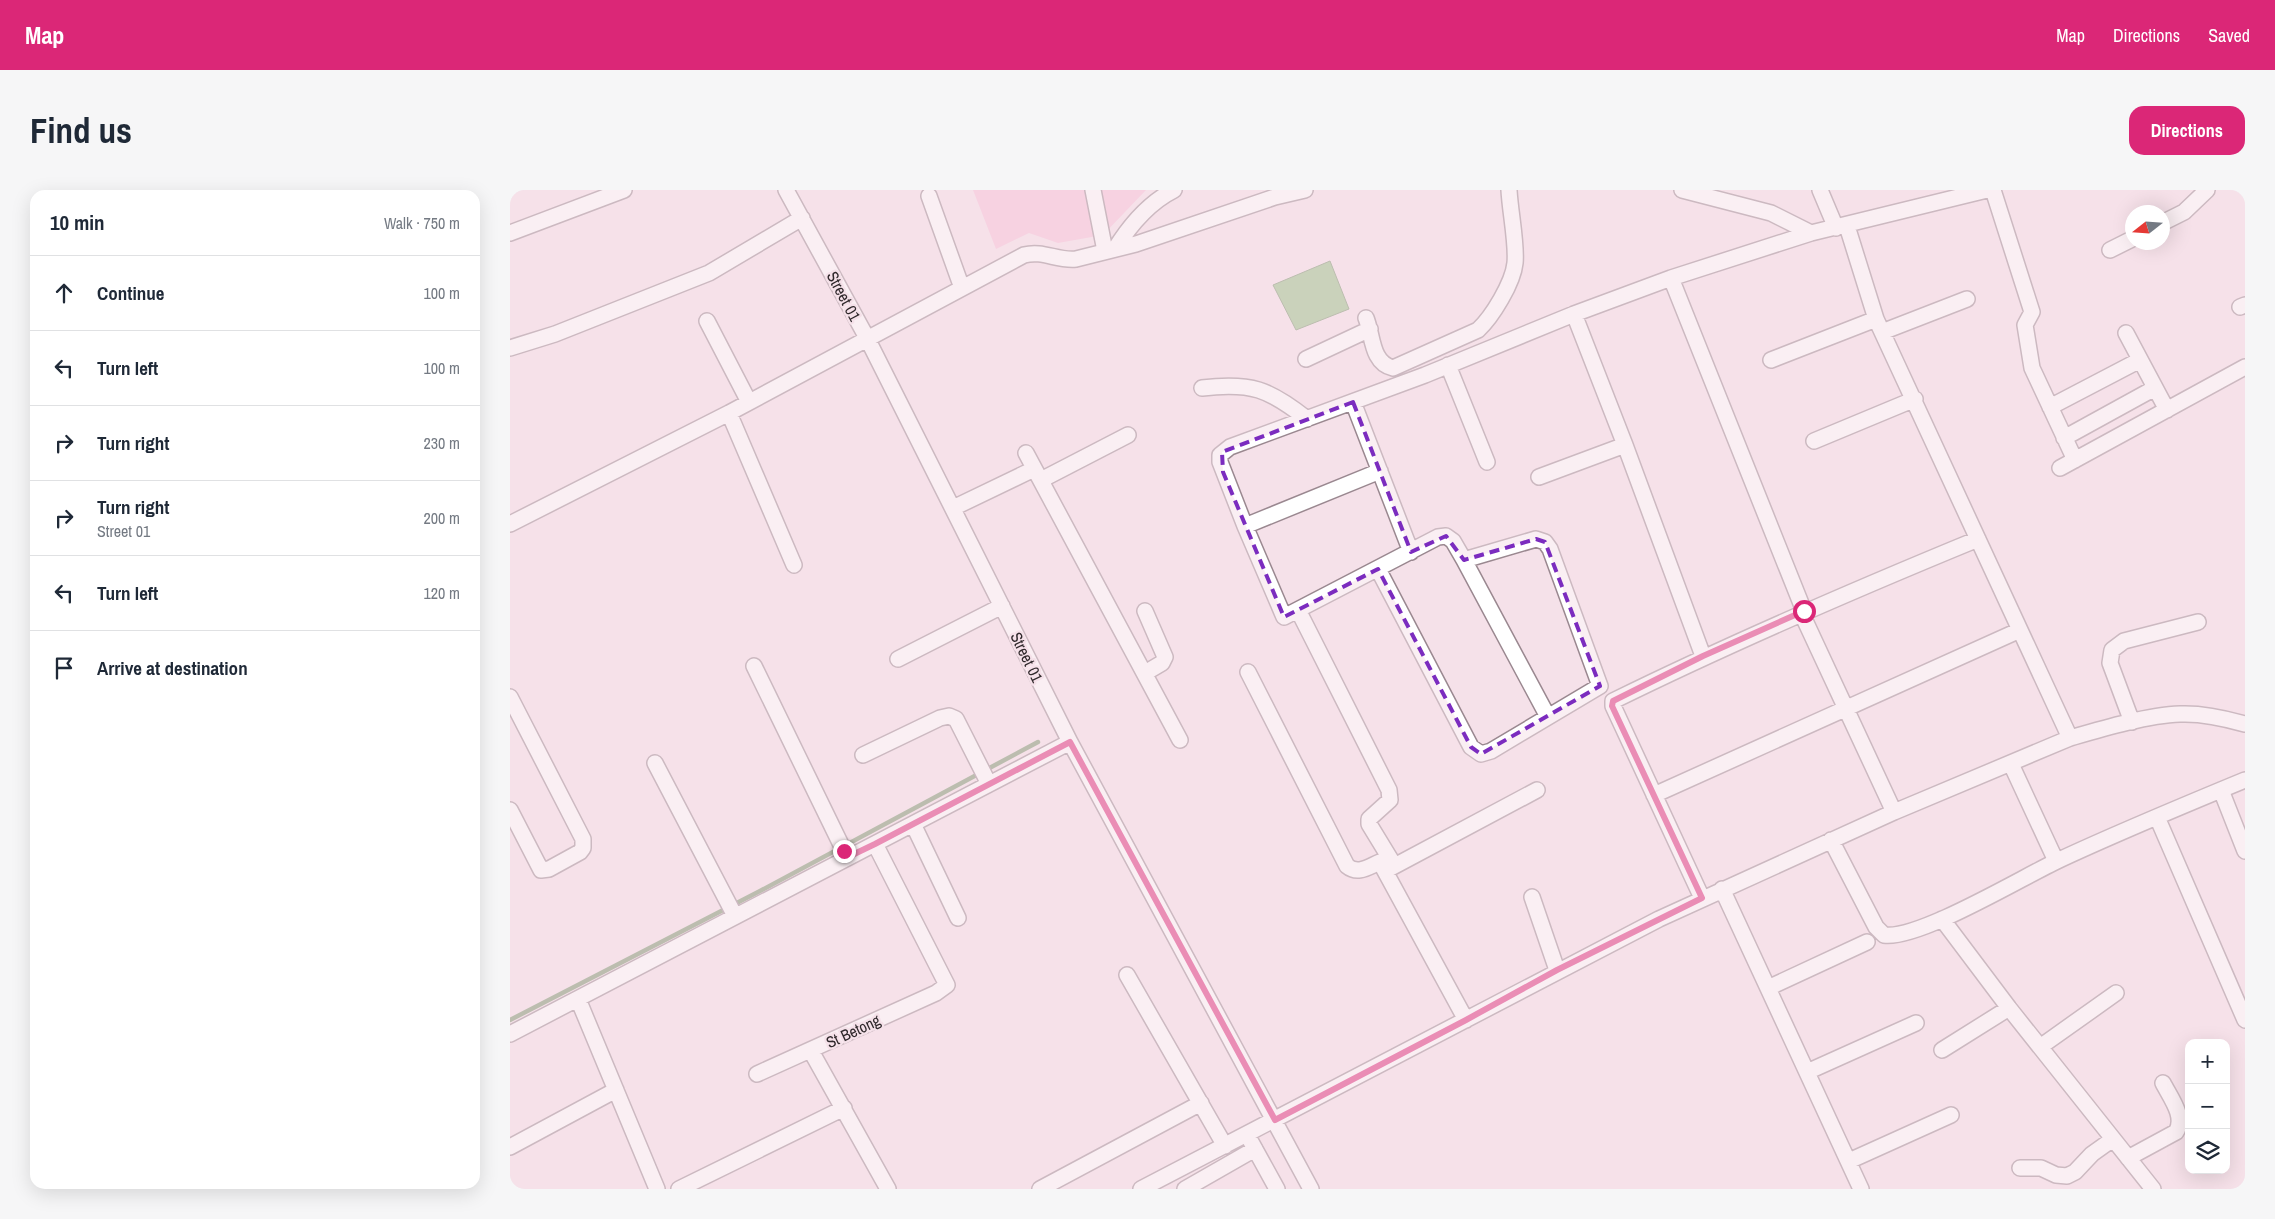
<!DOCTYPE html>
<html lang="en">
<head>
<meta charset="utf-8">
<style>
	body { margin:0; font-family:"Archivo Narrow",sans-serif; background:#f6f6f7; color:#1f2937 }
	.controls { position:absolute; right:15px; bottom:15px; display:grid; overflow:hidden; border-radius:10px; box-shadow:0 5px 20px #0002 }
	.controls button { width:45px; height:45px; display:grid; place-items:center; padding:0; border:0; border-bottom:1px solid #e0e1e3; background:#fff; color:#1f2937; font:25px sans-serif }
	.compass { position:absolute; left:1615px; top:15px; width:45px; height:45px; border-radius:50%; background:#fff; box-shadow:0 5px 20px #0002; rotate:253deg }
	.stop { position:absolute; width:15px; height:15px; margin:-11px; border:4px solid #db2777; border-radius:50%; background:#fff }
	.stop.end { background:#db2777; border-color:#fff; box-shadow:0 1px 5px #0008 }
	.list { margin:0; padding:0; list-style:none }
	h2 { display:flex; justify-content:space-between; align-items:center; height:65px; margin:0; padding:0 20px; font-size:21px }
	h2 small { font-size:16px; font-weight:400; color:#747a83 }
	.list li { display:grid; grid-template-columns:32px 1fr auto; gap:15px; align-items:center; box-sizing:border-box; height:75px; padding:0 20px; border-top:1px solid #e0e1e3 }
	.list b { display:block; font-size:19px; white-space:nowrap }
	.list p { margin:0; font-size:16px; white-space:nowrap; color:#747a83 }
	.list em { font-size:16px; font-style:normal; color:#747a83 }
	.icon { flex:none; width:28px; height:28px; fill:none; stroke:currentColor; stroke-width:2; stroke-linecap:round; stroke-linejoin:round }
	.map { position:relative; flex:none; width:1735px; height:999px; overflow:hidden; border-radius:15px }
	header { display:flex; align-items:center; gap:30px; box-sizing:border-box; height:70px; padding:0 25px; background:#db2777; color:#fff }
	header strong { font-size:24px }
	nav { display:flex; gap:28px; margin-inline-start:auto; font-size:18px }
	.intro { display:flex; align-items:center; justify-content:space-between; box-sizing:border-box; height:120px; padding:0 30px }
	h1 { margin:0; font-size:35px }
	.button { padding:12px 22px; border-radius:15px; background:#db2777; color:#fff; font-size:18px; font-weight:700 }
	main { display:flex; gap:30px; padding:0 30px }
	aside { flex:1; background:#fff; border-radius:15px; box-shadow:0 5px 20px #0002 }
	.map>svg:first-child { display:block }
	.green { fill:#f8bfd8 }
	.water { fill:#95be84; stroke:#769169 }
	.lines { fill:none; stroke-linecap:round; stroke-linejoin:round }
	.stream { stroke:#769169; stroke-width:4.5 }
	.minor-casing { stroke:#9a8890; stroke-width:18 }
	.minor { stroke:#fff; stroke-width:15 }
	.route { stroke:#db2777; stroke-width:6 }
	.marked { fill:none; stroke:#7b2cbf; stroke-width:4; stroke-dasharray:10 6; stroke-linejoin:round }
	.labels { text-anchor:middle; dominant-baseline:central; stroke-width:4.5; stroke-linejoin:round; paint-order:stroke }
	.street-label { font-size:16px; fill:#2f282b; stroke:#f5e1e9 }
</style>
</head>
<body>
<header>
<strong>Map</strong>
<nav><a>Map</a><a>Directions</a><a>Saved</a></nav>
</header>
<div class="intro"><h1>Find us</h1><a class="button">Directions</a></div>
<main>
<aside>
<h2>10 min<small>Walk · 750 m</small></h2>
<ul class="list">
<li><svg class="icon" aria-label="ahead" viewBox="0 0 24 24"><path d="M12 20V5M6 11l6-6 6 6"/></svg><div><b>Continue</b></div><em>100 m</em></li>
<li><svg class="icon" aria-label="left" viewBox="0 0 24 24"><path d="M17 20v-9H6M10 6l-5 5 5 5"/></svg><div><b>Turn left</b></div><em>100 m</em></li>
<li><svg class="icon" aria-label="right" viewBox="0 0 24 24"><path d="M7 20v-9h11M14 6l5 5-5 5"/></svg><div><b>Turn right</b></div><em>230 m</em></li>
<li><svg class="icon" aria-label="right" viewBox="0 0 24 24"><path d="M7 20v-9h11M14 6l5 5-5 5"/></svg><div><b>Turn right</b><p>Street 01</p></div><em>200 m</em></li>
<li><svg class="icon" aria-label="left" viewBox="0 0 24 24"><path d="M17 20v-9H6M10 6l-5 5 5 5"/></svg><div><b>Turn left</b></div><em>120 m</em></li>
<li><svg class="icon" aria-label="arrive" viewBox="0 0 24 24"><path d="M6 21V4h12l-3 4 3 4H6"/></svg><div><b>Arrive at destination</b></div></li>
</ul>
</aside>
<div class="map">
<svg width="1735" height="999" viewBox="0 0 1735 999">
	<rect width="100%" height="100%" fill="#f5e1e9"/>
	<!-- green -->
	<path class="green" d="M463,0H636L593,45L548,53L519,43L486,59Z"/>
	<!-- water -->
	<path class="water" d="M820,71L839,119L786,140L763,95Z"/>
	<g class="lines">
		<!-- stream -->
		<path class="stream" d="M0,830L250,701L528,552"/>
		<defs>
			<path id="minor" d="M276,0L357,148L560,552L801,999
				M583,0L595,61
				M1172,0L1261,23L1301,43
				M1310,0L1326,38
				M1483,0L1522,122L1515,135L1522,178L1565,270
				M419,6L452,98
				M1652,33L1674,22L1697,0
				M1337,36L1366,129L1560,548
				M0,43L114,0
				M605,59C620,35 638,13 664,0
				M1600,60L1622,49
				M1161,88L1294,421
				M1730,117L1735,115
				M1064,124L1115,255L1193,466
				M856,128C863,145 861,173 883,178L968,140C982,127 1003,93 1005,73C1007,54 1000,21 999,0
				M197,131L239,212
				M1372,142L1457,109
				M1616,143L1657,220
				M0,158L45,144L199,83L292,28
				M796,169L860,139
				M1261,170L1366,129
				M938,175L977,272
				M692,198C741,192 759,199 797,229
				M843,212L901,362
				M1540,217L1630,170
				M219,223L284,375
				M1554,248L1645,198
				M1304,251L1405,209
				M516,263L670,550
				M1550,278L1735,177
				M870,281L735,336L774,427L928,347L936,346L943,351L954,370
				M1029,287L1115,255
				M531,290L618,245
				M443,318L524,279
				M0,334L219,223L514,65C533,60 547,71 566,69L626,54L765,7L795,0
				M735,336L710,272V265L720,257L915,185L1064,124L1161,88L1301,43L1477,0
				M868,379L961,557L971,564L981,561L1090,496L1040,359L1035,352L1026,349L954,370L1037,525
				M788,420L879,600L880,610L859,629V634L884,675
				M635,421L655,467L652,473L635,483
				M1291,422L1384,622
				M388,469L492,416
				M244,476L337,667
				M738,482L837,676C848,685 858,677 870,672L956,830
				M0,507L73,649V658L70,662L39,679L31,680L0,620
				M1622,532L1600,473L1602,460L1614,451L1688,432
				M353,565L430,528L439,526L446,529L479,594
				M145,573L225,726
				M1501,574L1546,671
				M1711,600L1735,661
				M1144,605L1510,440
				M1647,627L1735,830
				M403,634L448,728
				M1321,650L1366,737L1374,745C1408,750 1511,688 1547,671C1609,642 1672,616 1735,590
				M877,680L1027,600
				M1212,699L1351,999
				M1022,707L1047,780
				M1192,708L1103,516V511C1223,452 1344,400 1468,349
				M1432,729L1499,818L1643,999
				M617,785L715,956
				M1258,798L1357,752
				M68,809L147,999
				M0,844L560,552
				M1530,857L1606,803
				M1432,860L1499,818
				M301,861L378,999
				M1297,882L1406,833
				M247,884L426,803L437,795L365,654
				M740,950L767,999
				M0,957L106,900
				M1618,968L1666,942C1676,927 1660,907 1653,893
				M1339,971L1441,925
				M1510,978H1531L1546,985L1557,986L1565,982L1582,964L1603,949
				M169,999L334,918
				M530,999L691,913
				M631,999L1149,729L1384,622L1560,548C1591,539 1638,525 1670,524C1692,523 1714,528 1735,534
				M675,999L745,959"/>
		</defs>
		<!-- minor casing -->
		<use href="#minor" class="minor-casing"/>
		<!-- minor -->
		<use href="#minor" class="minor"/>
	</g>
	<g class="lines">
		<!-- route -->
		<path class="route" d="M334,661L338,667L365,654L560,552L765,930L956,830L1047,780L1192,708L1102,516L1103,511L1193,466L1294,421"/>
	</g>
	<!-- marked area -->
	<path d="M0 0H1735V999H0ZM843,212L901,362L936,346L954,370L1026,349L1035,352L1090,496L971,564L961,557L868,379L774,427L713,282L712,262Z" fill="#f5e1e9" fill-opacity=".55" fill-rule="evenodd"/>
	<path class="marked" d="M843,212L901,362L936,346L954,370L1026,349L1035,352L1090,496L971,564L961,557L868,379L774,427L713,282L712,262Z"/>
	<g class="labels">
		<!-- street labels -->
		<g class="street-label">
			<text transform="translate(334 106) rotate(62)">Street 01</text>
			<text transform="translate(517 467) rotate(64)">Street 01</text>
			<text transform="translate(343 841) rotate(-25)">St Betong</text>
		</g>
	</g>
</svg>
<div class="controls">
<button>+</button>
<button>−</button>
<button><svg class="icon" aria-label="layers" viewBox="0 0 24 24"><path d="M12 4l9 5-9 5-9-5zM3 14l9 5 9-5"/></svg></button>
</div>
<svg class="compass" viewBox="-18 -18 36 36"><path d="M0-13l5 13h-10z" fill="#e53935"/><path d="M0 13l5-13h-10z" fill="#747a83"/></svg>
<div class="stop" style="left:1294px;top:421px"></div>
<div class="stop end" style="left:334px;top:661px"></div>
</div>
</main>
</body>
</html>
